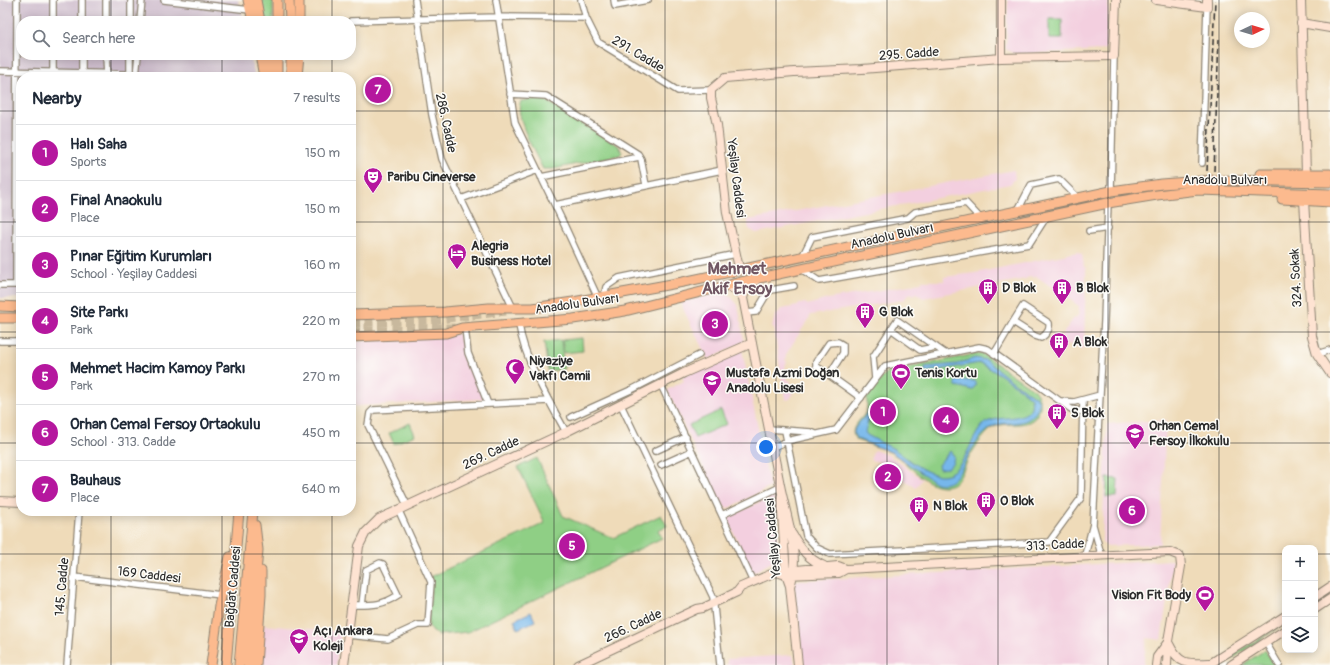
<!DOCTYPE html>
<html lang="en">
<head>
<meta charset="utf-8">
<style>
	body { margin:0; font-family:Pangolin,sans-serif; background:#f6f6f7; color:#1f2937 }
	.controls { position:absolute; right:12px; bottom:12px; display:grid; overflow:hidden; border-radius:8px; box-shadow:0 2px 10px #0003 }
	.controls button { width:36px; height:36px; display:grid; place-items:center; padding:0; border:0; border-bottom:1px solid #e0e1e3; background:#fff; color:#1f2937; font:20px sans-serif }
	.compass { position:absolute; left:1234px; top:12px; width:36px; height:36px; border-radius:50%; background:#fff; box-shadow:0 2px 10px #0003; rotate:86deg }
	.you { position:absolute; left:766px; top:447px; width:14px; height:14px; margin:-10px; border:3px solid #fff; border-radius:50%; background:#1a73e8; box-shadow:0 0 0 6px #1a73e833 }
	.badge { display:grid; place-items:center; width:26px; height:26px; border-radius:50%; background:#b5179e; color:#fff; font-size:13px; font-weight:700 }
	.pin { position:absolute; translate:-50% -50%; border:2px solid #fff; box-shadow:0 1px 4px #0006 }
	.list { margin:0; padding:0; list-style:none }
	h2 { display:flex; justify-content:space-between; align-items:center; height:52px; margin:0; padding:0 16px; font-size:17px }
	h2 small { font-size:13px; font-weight:400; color:#747a83 }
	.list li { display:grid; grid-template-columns:26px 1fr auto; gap:12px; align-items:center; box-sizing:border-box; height:56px; padding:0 16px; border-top:1px solid #e0e1e3 }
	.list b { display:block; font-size:15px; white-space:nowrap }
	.list p { margin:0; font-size:13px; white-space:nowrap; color:#747a83 }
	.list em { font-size:13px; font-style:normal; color:#747a83 }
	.icon { flex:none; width:22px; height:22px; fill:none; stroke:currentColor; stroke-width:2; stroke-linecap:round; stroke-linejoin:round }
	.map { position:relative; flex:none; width:1330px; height:665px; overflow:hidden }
	.search { position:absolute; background:#fff; box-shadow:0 2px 10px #0003; left:16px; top:16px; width:340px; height:44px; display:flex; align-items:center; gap:10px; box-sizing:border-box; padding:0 14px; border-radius:16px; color:#747a83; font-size:15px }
	.panel { position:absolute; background:#fff; box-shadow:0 2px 10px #0003; left:16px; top:72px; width:340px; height:444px; border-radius:16px }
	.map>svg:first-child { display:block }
	.built { fill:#f3cfdf }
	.industrial { fill:#cfbdce }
	.green { fill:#8fcf85; stroke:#5d7d58 }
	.water { fill:#76b7eb; stroke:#50718b }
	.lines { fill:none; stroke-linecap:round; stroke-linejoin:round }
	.primary-tunnel { stroke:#c8b89d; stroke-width:9; stroke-dasharray:9 4.5; stroke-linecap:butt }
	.street-casing { stroke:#8d8372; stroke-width:8 }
	.secondary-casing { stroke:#8d8372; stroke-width:10 }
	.primary-casing { stroke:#8d8372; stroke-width:11 }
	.street { stroke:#fff; stroke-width:5.5 }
	.secondary { stroke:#fee3d2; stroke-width:8 }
	.primary { stroke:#fcba8e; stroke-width:9 }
	.rail { stroke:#2b2b2b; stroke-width:1.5; stroke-dasharray:6 3; stroke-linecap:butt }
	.grid { fill:none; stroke:#2b2b2b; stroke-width:1; stroke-opacity:0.55 }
	.labels { text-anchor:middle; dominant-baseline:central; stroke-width:3; stroke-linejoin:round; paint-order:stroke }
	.street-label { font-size:13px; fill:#2b2b2b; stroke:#fdfcf7 }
	.poi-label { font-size:13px; font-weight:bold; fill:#2b2b2b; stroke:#fdfcf7; text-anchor:start }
	.district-label { font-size:17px; font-weight:bold; fill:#705662; stroke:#fdfcf7 }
</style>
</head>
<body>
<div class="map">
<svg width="1330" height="665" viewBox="0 0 1330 665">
	<rect width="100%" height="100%" fill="#fdfcf7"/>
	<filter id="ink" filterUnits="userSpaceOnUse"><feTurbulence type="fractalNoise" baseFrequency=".025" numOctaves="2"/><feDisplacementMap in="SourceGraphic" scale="8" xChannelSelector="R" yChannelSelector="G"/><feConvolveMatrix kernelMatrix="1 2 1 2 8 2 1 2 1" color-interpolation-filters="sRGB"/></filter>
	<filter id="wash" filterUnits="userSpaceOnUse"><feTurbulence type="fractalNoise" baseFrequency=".012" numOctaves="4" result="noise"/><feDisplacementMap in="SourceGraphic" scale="16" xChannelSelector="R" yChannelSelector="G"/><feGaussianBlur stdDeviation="0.9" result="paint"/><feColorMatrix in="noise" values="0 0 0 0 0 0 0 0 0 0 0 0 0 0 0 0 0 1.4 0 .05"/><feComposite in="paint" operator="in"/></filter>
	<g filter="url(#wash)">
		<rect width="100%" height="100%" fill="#efdbb9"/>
		<!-- built -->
		<path class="built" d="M1008,0H1109L1105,50L1016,54L1006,49Z
			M1014,170L1015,179L1010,184L756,233L749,229L748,225V220Z
			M1078,252L1082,254L1084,267L1086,268L1084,349L1058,341L1074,318L1076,319L1079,313L1078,312L1079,306L1036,276L1034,278L1031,276L1025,279L923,298L916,293L914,295L911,293L903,300L811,315L785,356L787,358L785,360L787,362L785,366L787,380H790L793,394L790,399L785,400L774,328L772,327L775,316L782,309L798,306V304L806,303L807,305L828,299L922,283V281H944V277L975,273Z
			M720,293H726L731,297L738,305L744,342L708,360L680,302Z
			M458,334L484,399L355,406L351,342Z
			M742,350L770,487L727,509L721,504L667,390L684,381L682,377Z
			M1166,420L1160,544L1106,546L1102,542L1107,424Z
			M874,450L890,456L922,479L916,488L880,462L870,460Z
			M774,495L779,558L752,573L727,518Z
			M1173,560L1161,640L1147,638L1143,665H803L794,581Z
			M264,625L341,632L336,665H260Z
			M793,655L795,665H727V659Z"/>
		<!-- industrial -->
		<path class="industrial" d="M0,0H238L243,21H21V55H250L255,77H21V298H0Z"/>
		<!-- green -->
		<path class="green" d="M259,0H273V21H264Z
			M1049,19H1062V39H1049Z
			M541,98L619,146L622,152L620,155L553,169H543C536,155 513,115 521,101Z
			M582,338L583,351L564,353L562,340Z
			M561,340L564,369L548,371L544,342Z
			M981,353L1033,389C1038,395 1043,403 1039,411C1030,433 1005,418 991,429C983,436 975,447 970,456C963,467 961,486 944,486C923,486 908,461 890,452C879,447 867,444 856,440C847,427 862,421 867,410V397L887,372Z
			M721,410L727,424L695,438L689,425Z
			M410,423L415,435L394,444L389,433Z
			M537,458L563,516L613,538L661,515L667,526L658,530L662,538L468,632L438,635L433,632L428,625L432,576L545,523L518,467Z
			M1107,478L1118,479L1117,497H1106Z
			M1285,623L1223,665H1216Z
			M1265,650L1274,665H1242Z"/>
		<!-- water -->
		<path class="water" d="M975,358L986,360L1017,385L1037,398C1040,403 1039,407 1036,412C1023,430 1004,418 991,428C982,434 974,445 969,454C961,468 956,488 936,483L891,452L857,439C849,430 859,424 864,417C866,415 867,412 869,409V419L865,432L867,435C876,440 885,444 894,449C907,458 925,475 942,475C965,474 969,438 984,424C996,413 1037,425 1031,398L1028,395L1001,375L980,363L925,372V367L957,364Z
			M959,380L975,381L976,385L972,390C967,389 961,387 956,386L955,381Z
			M950,451L954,456L953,462L948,468L939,469L938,465Z
			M531,612L535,621L518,629L514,620Z"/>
	</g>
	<g filter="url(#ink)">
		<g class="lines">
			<!-- primary-tunnel -->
			<path class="primary-tunnel" d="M351,323L430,320L506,311
				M351,329L460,328"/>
			<defs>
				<path id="street" d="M53,0V21
					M106,0V21
					M164,0L250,10
					M415,0L432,115L442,159L513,308
					M496,0L515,123L561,218L598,298
					M581,0L586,18
					M614,0L615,6L648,0
					M82,21V0
					M131,21V0
					M140,21L142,0
					M351,21L498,17L586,18L598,42L678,91L711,90
					M53,55V77
					M106,55L107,77
					M0,71L130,74V77
					M130,74V55
					M82,77V55
					M136,77L138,55
					M510,94L546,96L638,154L641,159L646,185
					M1202,163L1207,7
					M541,177L639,157
					M1111,191L1114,56
					M461,199L538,170
					M555,205L722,170
					M1018,210L1031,185L1059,179L1077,197
					M1089,231L1108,228
					M803,255L812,237L908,218L915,212L966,203L980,218
					M801,269L819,281L1029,244L1047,216
					M0,285H21
					M16,285L17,0
					M604,297L606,287L619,278L736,254
					M746,313L756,312L768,292L771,290L794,286
					M519,325C524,359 549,401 566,432
					M465,328L468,353L488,404
					M891,329L920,350L936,347
					M0,341H21
					M994,354L1013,322L1035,336L1041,338C1047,334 1050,330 1049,323L1023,306L1013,322
					M1317,354L1330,350
					M829,375L816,366V362L829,343L838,342L843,345V353L829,375L861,398
					M875,379L873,357L897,320L946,354
					M661,385L753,582
					M1061,401L1074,402L1100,395
					M621,405L713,597L720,665
					M571,417L633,389L699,355
					M769,429L811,432L816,434
					M785,431L806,536L817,548L830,554L1049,542L1081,498L1083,400
					M773,447L787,441L836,430L885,366L979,347L988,349L1071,409L1087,413L1098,419
					M655,451L686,437
					M661,465L692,451
					M407,505L368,425L370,413L373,410L549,401
					M722,515L780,487
					M1093,525L1101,554
					M1085,555L1093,524L1104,321L1108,203
					M74,577L221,595
					M352,605C371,605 382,606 398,595L383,564L380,563L366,570L362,605
					M348,635L388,639L418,625H428L431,582L398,509
					M1266,643L1279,665
					M67,665L79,511"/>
				<path id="secondary" d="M1156,0L1207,7V0
					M1301,0L1306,174
					M1301,23L1330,28
					M1001,58V0
					M1304,200L1312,336L1317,354L1330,373
					M739,268L727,213L717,125L711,98V90L725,78L794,72L862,69L1001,58L1114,56L1116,0
					M727,286L739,292L743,298C755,360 768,423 780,485C786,516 801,556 790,586
					M743,298L745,292L757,279
					M781,497L786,575L790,586L798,665
					M0,501L21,502
					M792,534C801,549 808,559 824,566
					M776,572L786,575L839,573L846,569L1170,552L1180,556L1181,566L1168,641L1167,665
					M1315,597L1330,587
					M1315,609L1330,599
					M1169,644C1179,665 1187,664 1211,663
					M344,665L359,546L366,532L379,519L566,432L684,373L752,343
					M578,665L697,609L703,608L737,592L741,587L776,572L838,566L846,569
					M1156,665L1157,657L1168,642
					M1208,665L1285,616
					M1231,665L1285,630"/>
				<path id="primary" d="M248,0L253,21
					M256,0L260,21
					M277,0V21
					M289,0L290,21
					M299,0V21
					M260,55L264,77
					M267,55L271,77
					M291,55V77
					M277,77V55
					M297,77L299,55
					M1260,174H1330
					M1282,199L1330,202
					M0,306L21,307
					M351,315L445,312L489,308H533L573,302L683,282L1111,191L1162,184L1215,180L1330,182
					M0,318H21
					M351,337L446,333L462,328L573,319L625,311L741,282L1108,203L1157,195L1198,190L1330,194
					M211,665L219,606L230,557
					M226,665L239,511
					M239,665L253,511
					M248,665L258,550L255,525
					M256,665L261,595V571"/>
			</defs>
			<!-- street casing -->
			<use href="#street" class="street-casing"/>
			<!-- secondary casing -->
			<use href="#secondary" class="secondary-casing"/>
			<!-- primary casing -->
			<use href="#primary" class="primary-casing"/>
			<!-- street -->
			<use href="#street" class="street"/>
			<!-- secondary -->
			<use href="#secondary" class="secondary"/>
			<!-- primary -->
			<use href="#primary" class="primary"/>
			<!-- rail -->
			<path class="rail" d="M1207,171L1215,0
				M1214,171L1219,39"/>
		</g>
	</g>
	<!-- grid -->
	<path class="grid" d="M111,0V21M222,0V21M332,0V21M443,0V665M554,0V665M665,0V665M776,0V665M887,0V665M998,0V665M1108,0V665M1219,0V665M111,55V77M222,55V77M332,55V77M0,111H21M351,111H1330M0,222H21M351,222H1330M0,332H21M351,332H1330M0,443H21M351,443H1330M111,511V665M222,511V665M332,511V665M0,554H1285M1315,554H1330"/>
	<!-- icons -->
	<defs>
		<symbol id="theatre-pin" viewBox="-11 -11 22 30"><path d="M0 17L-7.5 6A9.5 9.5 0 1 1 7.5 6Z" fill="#b5179e" stroke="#fdfcf7"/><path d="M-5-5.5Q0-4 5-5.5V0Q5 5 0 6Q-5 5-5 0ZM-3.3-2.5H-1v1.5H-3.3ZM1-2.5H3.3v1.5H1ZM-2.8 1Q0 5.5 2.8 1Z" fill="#fff"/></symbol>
		<symbol id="hotel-pin" viewBox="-11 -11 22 30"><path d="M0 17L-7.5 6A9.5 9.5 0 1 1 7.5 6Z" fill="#b5179e" stroke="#fdfcf7"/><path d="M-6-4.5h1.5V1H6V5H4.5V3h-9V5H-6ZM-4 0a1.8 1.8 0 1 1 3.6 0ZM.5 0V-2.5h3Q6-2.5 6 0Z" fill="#fff"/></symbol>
		<symbol id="building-pin" viewBox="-11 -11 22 30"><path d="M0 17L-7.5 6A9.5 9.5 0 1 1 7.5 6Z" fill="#b5179e" stroke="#fdfcf7"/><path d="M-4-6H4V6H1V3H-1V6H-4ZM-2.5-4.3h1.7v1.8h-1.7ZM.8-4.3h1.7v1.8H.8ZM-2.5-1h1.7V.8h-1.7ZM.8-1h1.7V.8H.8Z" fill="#fff"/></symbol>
		<symbol id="mosque-pin" viewBox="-11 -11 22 30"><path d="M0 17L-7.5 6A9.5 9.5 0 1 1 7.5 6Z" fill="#b5179e" stroke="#fdfcf7"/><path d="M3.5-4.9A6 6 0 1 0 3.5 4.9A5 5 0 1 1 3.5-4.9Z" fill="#fff"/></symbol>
		<symbol id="stadium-pin" viewBox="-11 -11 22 30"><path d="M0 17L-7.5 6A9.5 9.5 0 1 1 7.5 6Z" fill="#b5179e" stroke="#fdfcf7"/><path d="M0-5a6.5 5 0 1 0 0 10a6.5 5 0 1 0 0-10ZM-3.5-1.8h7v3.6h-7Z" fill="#fff"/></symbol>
		<symbol id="school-pin" viewBox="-11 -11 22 30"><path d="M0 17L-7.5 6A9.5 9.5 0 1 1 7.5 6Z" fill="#b5179e" stroke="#fdfcf7"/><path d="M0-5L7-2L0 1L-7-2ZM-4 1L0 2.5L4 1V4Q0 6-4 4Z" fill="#fff"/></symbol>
	</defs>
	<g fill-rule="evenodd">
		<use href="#theatre-pin" x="362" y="166" width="22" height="30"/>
		<use href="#hotel-pin" x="446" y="242" width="22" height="30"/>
		<use href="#building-pin" x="977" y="277" width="22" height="30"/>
		<use href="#building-pin" x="1051" y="277" width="22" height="30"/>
		<use href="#building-pin" x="854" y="301" width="22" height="30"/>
		<use href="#building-pin" x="1048" y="331" width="22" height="30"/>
		<use href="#mosque-pin" x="504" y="357" width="22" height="30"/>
		<use href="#stadium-pin" x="890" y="362" width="22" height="30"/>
		<use href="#school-pin" x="701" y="369" width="22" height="30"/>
		<use href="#building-pin" x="1046" y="402" width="22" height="30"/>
		<use href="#school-pin" x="1124" y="422" width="22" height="30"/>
		<use href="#building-pin" x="975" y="490" width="22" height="30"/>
		<use href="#building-pin" x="908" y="495" width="22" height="30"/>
		<use href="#stadium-pin" x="1194" y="584" width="22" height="30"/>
		<use href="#school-pin" x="288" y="627" width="22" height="30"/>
	</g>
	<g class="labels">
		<!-- street labels -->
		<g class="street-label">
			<text transform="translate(638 54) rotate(31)">291. Cadde</text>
			<text transform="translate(909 54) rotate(-4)">295. Cadde</text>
			<text transform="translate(446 123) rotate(78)">286. Cadde</text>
			<text transform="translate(736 178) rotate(83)">Yeşilay Caddesi</text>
			<text x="1225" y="180">Anadolu Bulvarı</text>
			<text transform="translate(892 236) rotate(-12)">Anadolu Bulvarı</text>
			<text transform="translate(1296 278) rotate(-93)">324. Sokak</text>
			<text transform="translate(577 304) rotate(-8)">Anadolu Bulvarı</text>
			<text transform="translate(491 453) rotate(-25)">269. Cadde</text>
			<text transform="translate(773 538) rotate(-95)">Yeşilay Caddesi</text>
			<text transform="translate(1055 545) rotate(-3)">313. Cadde</text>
			<text transform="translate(149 575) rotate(7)">169 Caddesi</text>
			<text transform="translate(62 587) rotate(-85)">145. Cadde</text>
			<text transform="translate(233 587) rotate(-85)">Bağdat Caddesi</text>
			<text transform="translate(633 626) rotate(-25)">266. Cadde</text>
		</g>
		<!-- poi labels -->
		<g class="poi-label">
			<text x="387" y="177">Paribu Cineverse</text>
			<text x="471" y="246">Alegria<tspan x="471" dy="15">Business Hotel</tspan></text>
			<text x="1002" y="288">D Blok</text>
			<text x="1076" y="288">B Blok</text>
			<text x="879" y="312">G Blok</text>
			<text x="1073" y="342">A Blok</text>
			<text x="529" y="361">Niyaziye<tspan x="529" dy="15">Vakfı Camii</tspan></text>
			<text x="726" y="373">Mustafa Azmi Doğan<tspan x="726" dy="15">Anadolu Lisesi</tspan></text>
			<text x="915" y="373">Tenis Kortu</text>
			<text x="1071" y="413">S Blok</text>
			<text x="1149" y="426">Orhan Cemal<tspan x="1149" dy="15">Fersoy İlkokulu</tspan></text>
			<text x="1000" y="501">O Blok</text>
			<text x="933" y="506">N Blok</text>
			<text x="1191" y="595" text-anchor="end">Vision Fit Body</text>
			<text x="313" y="631">Açı Ankara<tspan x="313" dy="15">Koleji</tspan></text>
		</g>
		<!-- district labels -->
		<g class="district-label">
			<text x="737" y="268">Mehmet<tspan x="737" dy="20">Akif Ersoy</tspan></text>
		</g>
	</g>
</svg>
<div class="controls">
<button>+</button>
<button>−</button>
<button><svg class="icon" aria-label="layers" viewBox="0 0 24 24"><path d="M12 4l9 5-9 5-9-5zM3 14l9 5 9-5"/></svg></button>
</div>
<svg class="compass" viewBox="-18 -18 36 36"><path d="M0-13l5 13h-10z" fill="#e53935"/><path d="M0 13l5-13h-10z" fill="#747a83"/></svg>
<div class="you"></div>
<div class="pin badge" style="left:883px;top:412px">1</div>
<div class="pin badge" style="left:888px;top:477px">2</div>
<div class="pin badge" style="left:715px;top:324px">3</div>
<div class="pin badge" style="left:946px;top:420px">4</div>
<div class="pin badge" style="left:572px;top:546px">5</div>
<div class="pin badge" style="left:1132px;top:511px">6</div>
<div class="pin badge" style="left:378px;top:90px">7</div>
<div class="search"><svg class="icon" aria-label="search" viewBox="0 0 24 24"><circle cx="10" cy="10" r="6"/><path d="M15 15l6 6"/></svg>Search here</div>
<section class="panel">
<h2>Nearby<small>7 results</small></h2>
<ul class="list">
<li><span class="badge">1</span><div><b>Halı Saha</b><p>Sports</p></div><em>150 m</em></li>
<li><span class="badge">2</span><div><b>Final Anaokulu</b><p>Place</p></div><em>150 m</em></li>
<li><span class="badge">3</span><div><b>Pınar Eğitim Kurumları</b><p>School · Yeşilay Caddesi</p></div><em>160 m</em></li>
<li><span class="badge">4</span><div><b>Site Parkı</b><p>Park</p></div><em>220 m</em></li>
<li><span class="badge">5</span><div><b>Mehmet Hacim Kamoy Parkı</b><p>Park</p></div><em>270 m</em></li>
<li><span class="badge">6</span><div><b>Orhan Cemal Fersoy Ortaokulu</b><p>School · 313. Cadde</p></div><em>450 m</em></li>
<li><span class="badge">7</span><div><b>Bauhaus</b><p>Place</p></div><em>640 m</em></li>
</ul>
</section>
</div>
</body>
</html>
